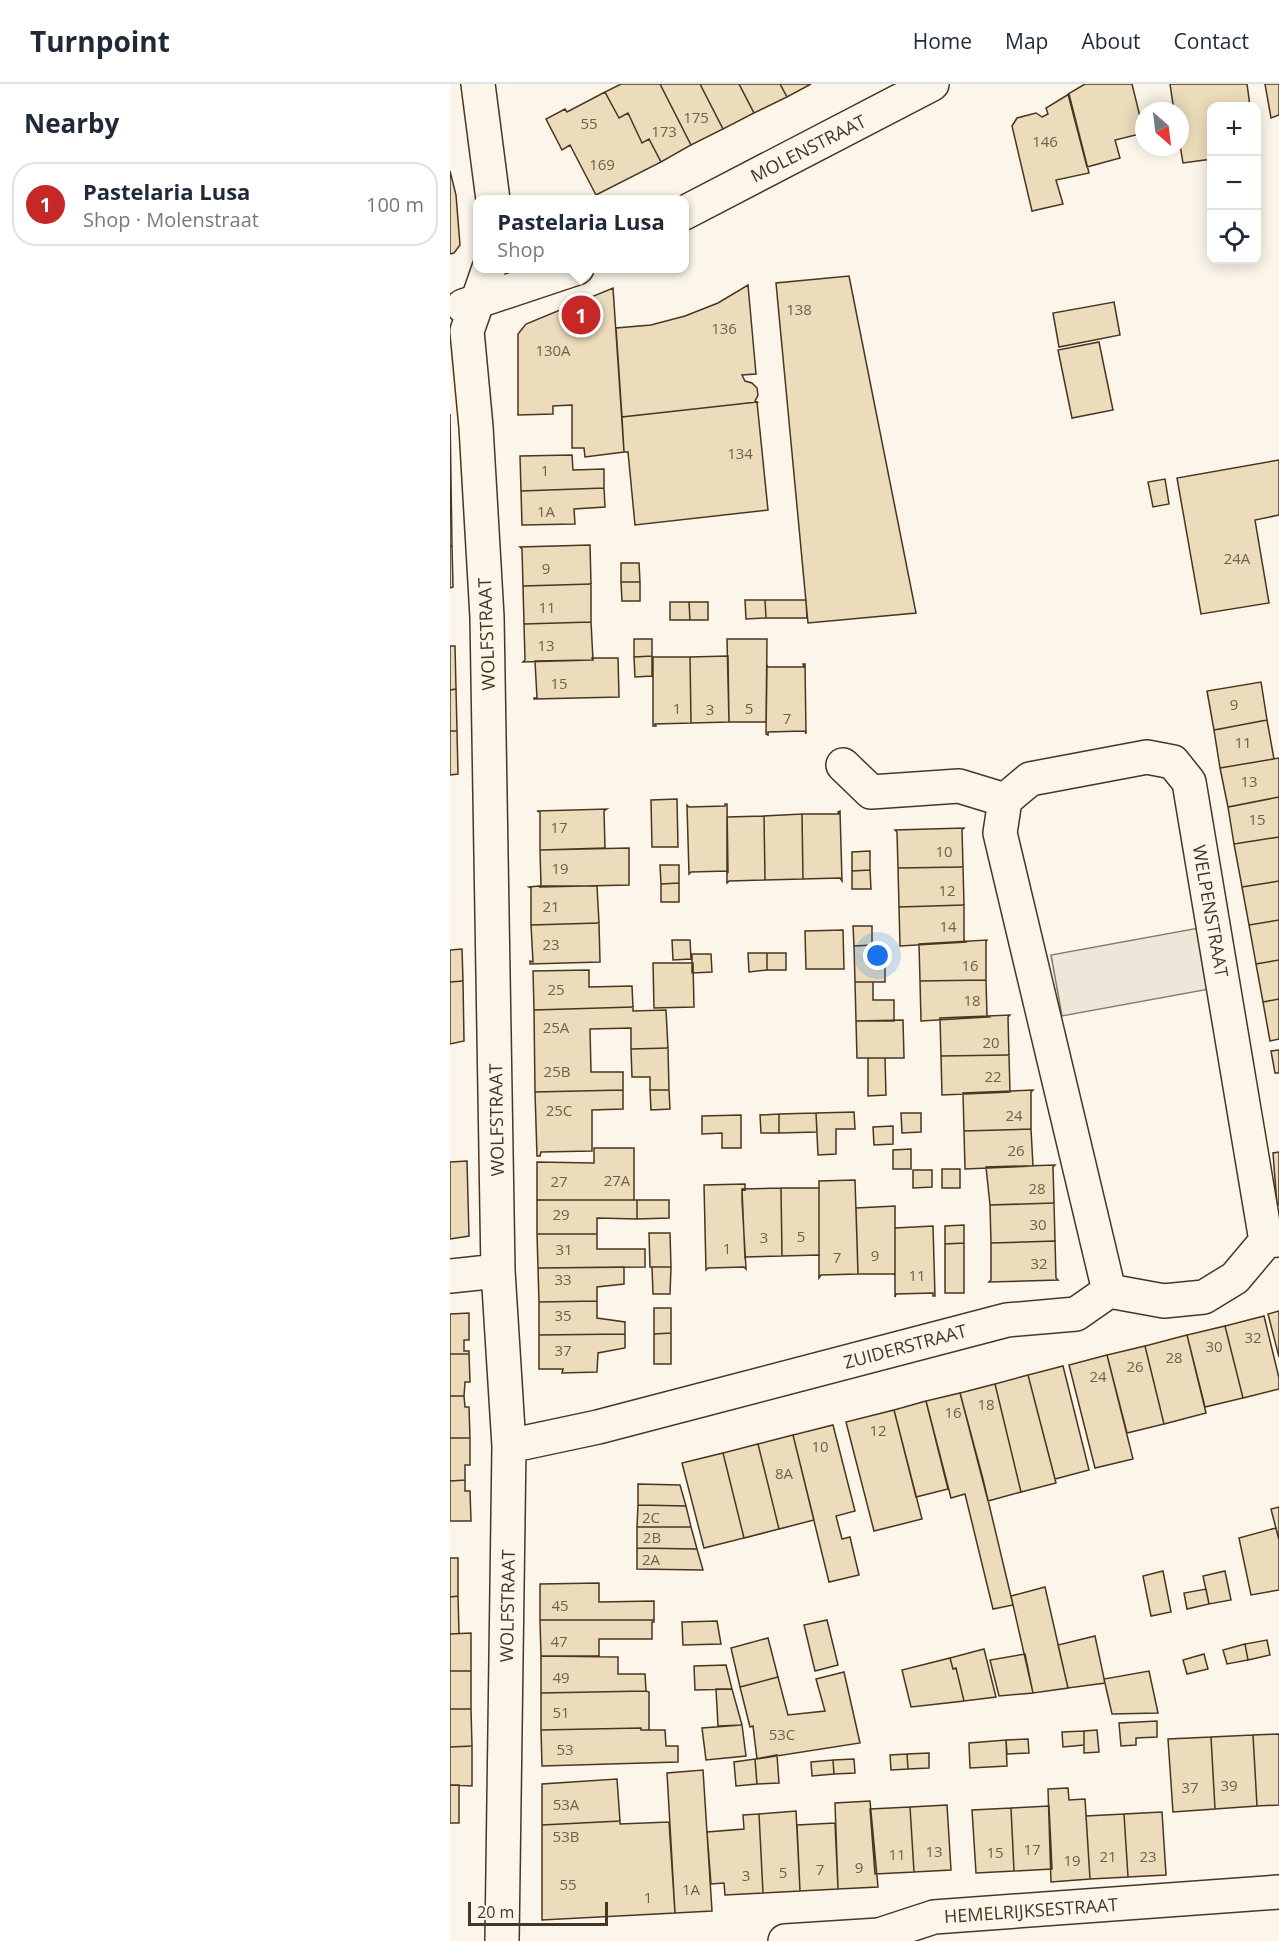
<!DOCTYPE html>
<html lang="en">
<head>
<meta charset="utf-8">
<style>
	body { margin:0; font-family:"Open Sans",sans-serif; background:#f6f6f7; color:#1f2937 }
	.controls { position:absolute; right:18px; top:18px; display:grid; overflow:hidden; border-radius:12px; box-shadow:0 3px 15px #0003 }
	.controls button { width:54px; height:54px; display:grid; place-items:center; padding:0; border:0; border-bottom:2px solid #e0e1e3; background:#fff; color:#1f2937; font:30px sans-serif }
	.compass { position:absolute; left:685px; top:18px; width:54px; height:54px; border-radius:50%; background:#fff; box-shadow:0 3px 15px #0003; rotate:152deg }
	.scale { position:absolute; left:18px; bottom:15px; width:140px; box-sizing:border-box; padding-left:6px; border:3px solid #4a3520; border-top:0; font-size:16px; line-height:21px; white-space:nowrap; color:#4a3520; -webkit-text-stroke:4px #fbf6e9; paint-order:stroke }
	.you { position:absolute; left:428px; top:872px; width:21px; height:21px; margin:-15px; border:4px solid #fff; border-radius:50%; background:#1a73e8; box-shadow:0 0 0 9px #1a73e833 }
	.badge { display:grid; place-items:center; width:39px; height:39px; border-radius:50%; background:#c62828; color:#fff; font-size:20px; font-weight:700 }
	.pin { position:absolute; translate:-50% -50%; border:3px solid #fff; box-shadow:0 2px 6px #0006 }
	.popup { position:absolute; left:23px; top:111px; width:216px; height:78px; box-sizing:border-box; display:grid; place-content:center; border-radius:12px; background:#fff; filter:drop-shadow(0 2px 4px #0005); font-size:20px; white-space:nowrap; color:#747a83 }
	.popup b { font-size:22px; color:#1f2937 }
	.popup::after { content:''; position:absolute; left:50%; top:100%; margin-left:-12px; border:12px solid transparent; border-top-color:#fff }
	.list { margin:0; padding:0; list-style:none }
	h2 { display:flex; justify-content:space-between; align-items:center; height:78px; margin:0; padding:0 24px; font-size:26px }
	h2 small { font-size:20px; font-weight:400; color:#747a83 }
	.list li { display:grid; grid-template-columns:39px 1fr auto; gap:18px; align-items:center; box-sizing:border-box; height:84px; margin:0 12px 12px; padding:0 12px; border:2px solid #e0e1e3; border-radius:24px }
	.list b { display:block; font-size:22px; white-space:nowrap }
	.list p { margin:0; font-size:20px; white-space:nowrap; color:#747a83 }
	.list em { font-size:20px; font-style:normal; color:#747a83 }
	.icon { flex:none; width:33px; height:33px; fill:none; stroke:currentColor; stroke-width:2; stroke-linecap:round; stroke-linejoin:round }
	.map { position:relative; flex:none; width:829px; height:1857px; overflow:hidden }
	header { display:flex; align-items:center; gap:36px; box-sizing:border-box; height:84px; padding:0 30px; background:#fff; border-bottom:2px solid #e0e1e3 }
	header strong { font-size:28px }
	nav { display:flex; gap:33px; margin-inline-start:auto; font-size:21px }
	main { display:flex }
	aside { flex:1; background:#fff }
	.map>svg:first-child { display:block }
	.green { fill:#ede6d9; stroke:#887966; stroke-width:1.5 }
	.building { fill:#ecdcbc; stroke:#4a3520; stroke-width:1.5 }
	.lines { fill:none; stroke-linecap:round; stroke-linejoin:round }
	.minor-casing { stroke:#4a3520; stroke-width:36 }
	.minor { stroke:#fbf6e9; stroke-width:33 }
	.labels { text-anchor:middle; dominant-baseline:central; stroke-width:4.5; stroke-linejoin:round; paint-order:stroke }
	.number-label { font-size:15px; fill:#725f47 }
	.street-label { font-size:18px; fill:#4a3520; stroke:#fbf6e9 }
</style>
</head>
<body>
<header>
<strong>Turnpoint</strong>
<nav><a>Home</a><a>Map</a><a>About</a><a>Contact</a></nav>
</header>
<main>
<aside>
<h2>Nearby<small></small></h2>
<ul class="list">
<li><span class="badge">1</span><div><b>Pastelaria Lusa</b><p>Shop · Molenstraat</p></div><em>100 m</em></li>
</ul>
</aside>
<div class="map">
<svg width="829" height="1857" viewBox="0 0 829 1857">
	<rect width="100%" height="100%" fill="#fbf6e9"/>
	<!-- green -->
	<path class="green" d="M754,843L765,904L612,932L601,871Z"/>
	<!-- building -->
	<path class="building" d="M171,0H210L241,61L211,78L199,55L192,59L178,29L169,34L155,8Z
		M210,0H250L273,45L241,61Z
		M250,0H289L304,29L273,45Z
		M289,0H330L337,13L304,29Z
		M330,0H361L337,13Z
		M635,0H682L694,49L665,56L670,74L637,83L618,10Z
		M720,0H797L800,22H762V75L733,79L730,61V27H724Z
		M815,0H829V31L821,34Z
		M155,8L169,34L178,29L192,59L199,55L211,78L146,111L120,61L112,66L96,35L115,25L117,28Z
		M619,10L639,89L606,96L613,120L582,127L562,42L567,34L586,29L592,33L598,30L596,24Z
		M0,87L6,111L10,161L4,169L0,170Z
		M399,192L466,529L358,539L326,199Z
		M298,201L306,290L292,291L295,297L302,299L307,304L308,311L305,317L307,318L172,333L166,244L201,241L235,232L268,219Z
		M163,204L174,368L135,373L134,364H122V321L103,322V330L68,331V250L76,240Z
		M664,218L670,251L609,263L603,229Z
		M649,258L663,326L622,334L608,266Z
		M307,318L318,426L185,441L178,368H174L172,333Z
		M0,330L2,462H0Z
		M122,371L123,386L154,385V404L71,407L70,372Z
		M829,376V431L805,436L819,519L751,530L727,394Z
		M715,395L719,420L703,423L698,398Z
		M154,404L155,423L124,425L125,440L72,441L71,407Z
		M140,461L141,500L73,502L72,465L70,463Z
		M0,462H2L3,503L0,504Z
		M171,479H189L190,498H171Z
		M171,498H190V517H172Z
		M141,500V538L74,540L73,502Z
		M295,516H315L316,534L296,535Z
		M315,516H356L357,534H316Z
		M220,518H239L240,536H220Z
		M239,518H258V536H240Z
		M141,538L143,576L73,578L75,576L74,540Z
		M184,555H202V572L184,573Z
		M277,555H317L316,638H279Z
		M0,562H5L6,605L0,606Z
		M202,572V592L185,593L184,573Z
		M278,572L279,638L241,639L240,573Z
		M203,573H240L241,639L205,640L206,642H203Z
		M142,574H168L169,613L84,615V614H87L85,577L143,576Z
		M353,580H355L356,650L355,647L318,648V651L316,650L317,581L318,583H354Z
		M811,598L817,636L764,646L757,607Z
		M6,605L7,647H0V606Z
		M817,636L824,675L770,684L764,646Z
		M0,647H7L8,690L0,691Z
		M829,674V713L778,723L770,684Z
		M829,713V753L784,760L778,723Z
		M227,715L228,763H202L201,716Z
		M275,720H277L278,789L277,787L241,788L239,790L237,721L239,723L275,722Z
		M157,725L154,727L155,764L90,766V728L87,727Z
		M390,727L392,797L390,794L353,795L352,730H389L388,728Z
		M352,730L353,795L315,796L314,732Z
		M314,732L315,796L279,797L277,799V733Z
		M514,744L512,746L513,783L448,784L447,748L445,746Z
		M829,753V797L792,803L784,760Z
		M179,764V801L89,803L91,802L90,766Z
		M420,767V786L402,787V768Z
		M210,781H229V799L211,800Z
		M513,783L514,821L449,823L448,784Z
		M420,786L421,805H402V787Z
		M829,797V836L799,841L792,803Z
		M229,799V818H211V800Z
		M89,802H147L149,839L81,841V804L79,803Z
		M514,821V857L517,858L450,862L449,823Z
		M829,836V876L806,880L799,841Z
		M149,839L150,878L80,880V877L83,878L81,841Z
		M403,842H422V861L404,862Z
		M393,846L394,885H356L355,847Z
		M222,856H240L241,875L223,876Z
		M537,856L536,858V896L470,897L469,860Z
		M422,861L423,881L435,880V898H405L404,862Z
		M12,865L13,897L0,898V866Z
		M298,869H317V886L299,888Z
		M317,869H336V886H317Z
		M242,870H261L262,888L242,889Z
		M829,876V915L813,918L806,880Z
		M203,879H243L244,923L204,924Z
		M139,886V903L182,902L183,923L84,926L83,887Z
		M536,896L537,932L539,933L471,937L470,897Z
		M13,897L14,957L0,960V898Z
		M405,898H423V916H444V937H406Z
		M829,915V955L820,957L813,918Z
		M183,923V927L216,926L218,964L181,965V944L140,945L141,988H173V1006L85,1008L84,926Z
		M560,931L558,933L559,971L491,972L490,934Z
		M453,936L454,974H407L406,937Z
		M218,964L219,1006H200V993H182L181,965Z
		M829,966V989H825L821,967Z
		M559,971L560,1008L492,1011L491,972Z
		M418,974H435L436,1011L418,1012Z
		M173,1006V1025L142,1026V1067L91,1068L90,1072H87L85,1008Z
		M200,1006H219L220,1025L201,1026Z
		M583,1006L581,1008V1045L514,1047L513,1009Z
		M404,1028L405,1045H386V1070L368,1071L366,1029Z
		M366,1029L367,1048L329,1049V1030Z
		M451,1029H471V1048L452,1049Z
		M329,1030V1049H311L310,1031Z
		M291,1031V1064H272V1049L252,1050V1032Z
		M443,1042V1060L424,1061L423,1043Z
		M581,1045L583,1082H585L515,1085L514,1047Z
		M144,1064H184V1116H87V1078L144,1079Z
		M461,1065V1085H443V1066Z
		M829,1068V1121H827L823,1069Z
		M17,1077L19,1152L0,1155V1078Z
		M605,1081L603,1083L604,1119L540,1121L536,1083Z
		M492,1085H510V1104H492Z
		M463,1086H482V1103L463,1104Z
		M405,1096L408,1190L371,1191L369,1194V1097Z
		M295,1100V1106L292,1105V1116L296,1185L294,1183L258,1184L256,1186L254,1101Z
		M331,1104L332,1172L295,1173V1175L292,1105Z
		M331,1104H369V1173V1171L332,1172Z
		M87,1116H187V1135L147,1134V1150H87Z
		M187,1116H219V1134L187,1135Z
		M604,1119L605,1157L541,1159L540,1121Z
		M445,1122V1192L444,1190H408L406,1124Z
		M514,1141V1159L495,1160V1142Z
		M483,1142L485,1212H483V1209L446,1210L445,1213V1144Z
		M199,1149H220L221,1183H200Z
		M87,1150H147V1165H195V1183L88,1184Z
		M605,1157L606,1194L608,1196L539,1198L541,1196V1159Z
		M514,1159V1209H495V1160Z
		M174,1183V1200L147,1203V1217L89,1218L88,1184Z
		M202,1183H221L220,1210H203Z
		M147,1217V1234L175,1238V1250L89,1251V1218Z
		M204,1224H221V1249L204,1250Z
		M829,1227V1273L818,1230Z
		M19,1229V1256H14V1267H19V1270H0V1230Z
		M814,1232L829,1294V1305L793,1314L775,1242Z
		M775,1242L793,1314L755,1323L737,1251Z
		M221,1249V1280H204V1250Z
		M175,1250V1264L148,1269L147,1288L112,1289L113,1285H89V1251Z
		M737,1251L756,1329L714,1340L695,1262Z
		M695,1262L714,1340L677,1349L657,1271Z
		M0,1270H19L20,1298H15L14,1312H0Z
		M657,1271L683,1375L645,1384L619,1281Z
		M613,1282L639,1386L605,1395L578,1291Z
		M578,1291L606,1399L571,1408L545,1300Z
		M545,1300L571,1408L538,1417L510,1309Z
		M510,1309L533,1395L563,1521L543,1525L515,1410L501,1414L476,1317Z
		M0,1312H14L15,1323H19L20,1354H0Z
		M476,1317L498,1405L466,1413L444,1326Z
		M444,1326L472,1435L424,1447L396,1338Z
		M383,1341L405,1427L386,1432L392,1455L400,1453L409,1491L379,1498L343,1351Z
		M343,1351L364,1436L329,1445L308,1360Z
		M0,1354H20V1381H15V1396L0,1397Z
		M308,1360L329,1445L294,1454L273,1369Z
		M273,1369L294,1454L254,1464L232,1379Z
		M15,1396V1407H20L21,1437H0V1397Z
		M188,1400L230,1401L236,1422L188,1421Z
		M188,1421L236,1422L241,1443H187Z
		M829,1423V1456L821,1425Z
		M187,1443H241L247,1465L187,1464Z
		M826,1444L829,1456V1506L801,1511L789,1454Z
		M187,1464L247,1465L253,1486L187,1485Z
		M0,1474H8V1512L0,1513Z
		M713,1487L721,1528L701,1532L693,1492Z
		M775,1487L781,1516L759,1520L753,1492Z
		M149,1499V1518L204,1517V1536H90V1500Z
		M595,1503L618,1604L583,1609L561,1512Z
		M756,1505L759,1520L737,1525L734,1509Z
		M8,1512L9,1550H0V1513Z
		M90,1536H204V1538H202V1555H149V1572H91Z
		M377,1536L388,1581L365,1587L354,1541Z
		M267,1537L271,1560L233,1561L232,1538Z
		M21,1549V1587H0V1550Z
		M645,1552L655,1599L618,1604L608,1561Z
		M318,1554L328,1593L290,1603L281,1564Z
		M817,1556L820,1571L798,1576L795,1560Z
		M795,1560L798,1576L777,1580L773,1566Z
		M534,1565L546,1613L514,1617L506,1584L503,1585L500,1574Z
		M575,1570L583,1609L549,1612L540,1576Z
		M754,1570L758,1585L737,1590L733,1576Z
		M91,1572L168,1573V1590H195L196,1607L91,1609Z
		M500,1574L503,1585L506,1584L514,1617L461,1623L452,1586Z
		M276,1581L282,1605L245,1606L244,1582Z
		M0,1587H21V1625H0Z
		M699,1587L708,1629L662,1630L654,1595Z
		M394,1588L410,1659L307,1675L303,1642L300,1643L290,1603L328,1593L338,1631L375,1627L366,1595Z
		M266,1605H282L292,1641L268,1642Z
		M196,1607L199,1608V1646H191V1644L91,1646V1609Z
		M0,1625H21L22,1662L0,1663Z
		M707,1637V1653L686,1654V1661L671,1662L669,1639Z
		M292,1641L296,1672L256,1676L252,1644Z
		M191,1644V1646H215L216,1662H228V1678L92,1682L91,1646Z
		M647,1646L649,1668L634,1669V1647Z
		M634,1647V1661L613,1663L612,1648Z
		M829,1650V1721L807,1722L803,1651Z
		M803,1651L807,1722L765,1725L761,1653Z
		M761,1653L765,1725L723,1728L718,1655Z
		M578,1655L579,1669L557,1670L556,1656Z
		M556,1656L557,1682L520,1684L519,1659Z
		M22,1662V1702L0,1701V1663Z
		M479,1669V1684L458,1685L457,1670Z
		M457,1670L458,1685L441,1686L440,1671Z
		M327,1671L329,1699L307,1700L305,1675Z
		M305,1675L307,1700L286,1702L284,1678Z
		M404,1675L405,1689L384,1690L383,1676Z
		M383,1676L384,1690L362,1692L361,1678Z
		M253,1686L262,1827L225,1829L217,1689Z
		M167,1695L170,1737L92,1741V1700Z
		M0,1701H9V1739H0Z
		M618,1704L619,1716L635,1715L640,1795L601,1798L598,1705Z
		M420,1717L428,1803L388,1805L385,1719Z
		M497,1721L501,1786L464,1788L460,1723Z
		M599,1722L602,1785L564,1787L561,1724Z
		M460,1723L464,1788L425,1790L420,1725Z
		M561,1724L564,1787L526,1789L522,1726Z
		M346,1727L350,1807L313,1809L309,1730Z
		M712,1728L716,1791L678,1793L674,1730Z
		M309,1730L313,1809L275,1811L274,1799L261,1800L257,1748L294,1745L293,1731Z
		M674,1730L678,1793L640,1795L636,1732Z
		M170,1737V1740L219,1738L225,1829L92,1836V1741Z
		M385,1739L388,1805L350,1807L347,1741Z"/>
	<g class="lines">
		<defs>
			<path id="minor" d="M28,0L43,116
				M234,129L482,0
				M39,184L17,247L26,343L37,533L48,1187L59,1362L52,1857
				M13,222L127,184
				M393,681L421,708L509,702L555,716
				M0,1192L48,1187
				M659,1207L550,749L555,716L580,695L697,673L723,678L739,698L816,1157
				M59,1362L148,1343L557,1236L626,1230L659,1207L714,1217L754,1213L785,1194L816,1157L829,1156
				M335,1857L429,1851L484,1833L829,1808"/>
		</defs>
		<!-- minor casing -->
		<use href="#minor" class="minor-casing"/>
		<!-- minor -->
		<use href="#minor" class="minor"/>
	</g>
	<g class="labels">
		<!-- number labels -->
		<g class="number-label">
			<text x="246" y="33">175</text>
			<text x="139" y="39">55</text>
			<text x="214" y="47">173</text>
			<text x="595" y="57">146</text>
			<text x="152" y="80">169</text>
			<text x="349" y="225">138</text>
			<text x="274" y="244">136</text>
			<text x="103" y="266">130A</text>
			<text x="290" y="369">134</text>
			<text x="95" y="386">1</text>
			<text x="96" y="427">1A</text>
			<text x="787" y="474">24A</text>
			<text x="96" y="484">9</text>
			<text x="97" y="523">11</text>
			<text x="96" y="561">13</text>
			<text x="109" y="599">15</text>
			<text x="784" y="620">9</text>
			<text x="227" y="624">1</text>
			<text x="299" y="624">5</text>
			<text x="260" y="625">3</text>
			<text x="337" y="634">7</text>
			<text x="793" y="658">11</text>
			<text x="799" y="697">13</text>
			<text x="807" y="735">15</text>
			<text x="109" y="743">17</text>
			<text x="494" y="767">10</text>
			<text x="110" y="784">19</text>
			<text x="497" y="806">12</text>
			<text x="101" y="822">21</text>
			<text x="498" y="842">14</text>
			<text x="101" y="860">23</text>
			<text x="520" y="881">16</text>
			<text x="106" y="905">25</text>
			<text x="522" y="916">18</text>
			<text x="106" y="943">25A</text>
			<text x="541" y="958">20</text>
			<text x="107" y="987">25B</text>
			<text x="543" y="992">22</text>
			<text x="109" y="1026">25C</text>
			<text x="564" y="1031">24</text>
			<text x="566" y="1066">26</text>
			<text x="167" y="1096">27A</text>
			<text x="109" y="1097">27</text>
			<text x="587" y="1104">28</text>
			<text x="111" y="1130">29</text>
			<text x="588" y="1140">30</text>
			<text x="351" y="1152">5</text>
			<text x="314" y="1153">3</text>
			<text x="277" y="1164">1</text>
			<text x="114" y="1165">31</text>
			<text x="425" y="1171">9</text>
			<text x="387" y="1173">7</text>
			<text x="589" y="1179">32</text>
			<text x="467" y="1191">11</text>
			<text x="113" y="1195">33</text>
			<text x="113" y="1231">35</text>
			<text x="803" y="1253">32</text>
			<text x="764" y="1262">30</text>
			<text x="113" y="1266">37</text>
			<text x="724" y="1273">28</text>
			<text x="685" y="1282">26</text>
			<text x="648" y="1292">24</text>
			<text x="536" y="1320">18</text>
			<text x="503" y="1328">16</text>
			<text x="428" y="1346">12</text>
			<text x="370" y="1362">10</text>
			<text x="334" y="1389">8A</text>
			<text x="201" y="1433">2C</text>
			<text x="202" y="1453">2B</text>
			<text x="201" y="1475">2A</text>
			<text x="110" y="1521">45</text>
			<text x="109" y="1557">47</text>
			<text x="111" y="1593">49</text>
			<text x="111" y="1628">51</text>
			<text x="332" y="1650">53C</text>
			<text x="115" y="1665">53</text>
			<text x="779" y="1701">39</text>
			<text x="740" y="1703">37</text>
			<text x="116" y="1720">53A</text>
			<text x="116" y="1752">53B</text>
			<text x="582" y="1765">17</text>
			<text x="484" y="1767">13</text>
			<text x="545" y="1768">15</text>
			<text x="447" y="1770">11</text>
			<text x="658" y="1772">21</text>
			<text x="698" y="1772">23</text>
			<text x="622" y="1776">19</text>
			<text x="409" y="1783">9</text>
			<text x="370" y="1785">7</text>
			<text x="333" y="1788">5</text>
			<text x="296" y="1791">3</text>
			<text x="118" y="1800">55</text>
			<text x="241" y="1805">1A</text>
			<text x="198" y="1813">1</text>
		</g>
		<!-- street labels -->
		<g class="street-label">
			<text transform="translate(358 64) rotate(-27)">MOLENSTRAAT</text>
			<text transform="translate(36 550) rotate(-92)">WOLFSTRAAT</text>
			<text transform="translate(761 827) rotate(80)">WELPENSTRAAT</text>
			<text transform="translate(46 1036) rotate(-91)">WOLFSTRAAT</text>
			<text transform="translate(455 1262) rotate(-15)">ZUIDERSTRAAT</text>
			<text transform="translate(57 1522) rotate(-89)">WOLFSTRAAT</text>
			<text transform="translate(581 1826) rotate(-4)">HEMELRIJKSESTRAAT</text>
		</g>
	</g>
</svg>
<div class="controls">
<button>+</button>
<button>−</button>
<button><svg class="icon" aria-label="locate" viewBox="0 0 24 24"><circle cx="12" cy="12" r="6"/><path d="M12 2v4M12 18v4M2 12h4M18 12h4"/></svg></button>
</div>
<svg class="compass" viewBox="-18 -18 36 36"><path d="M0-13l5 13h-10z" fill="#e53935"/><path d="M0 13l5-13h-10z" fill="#747a83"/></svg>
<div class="scale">20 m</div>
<div class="you"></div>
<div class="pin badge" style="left:131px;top:231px">1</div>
<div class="popup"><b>Pastelaria Lusa</b>Shop</div>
</div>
</main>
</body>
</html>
